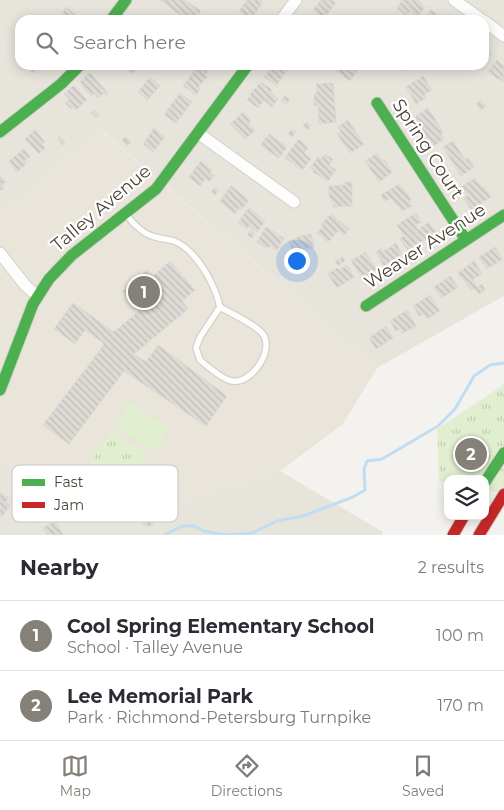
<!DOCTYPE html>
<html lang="en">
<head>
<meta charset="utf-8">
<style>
	body { margin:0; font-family:Montserrat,sans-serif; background:#f7f7f7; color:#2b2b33 }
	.controls { position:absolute; right:15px; bottom:15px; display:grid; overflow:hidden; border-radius:10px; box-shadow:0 2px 12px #0003 }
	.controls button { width:45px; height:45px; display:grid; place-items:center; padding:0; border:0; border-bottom:1px solid #e1e1e2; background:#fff; color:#2b2b33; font:25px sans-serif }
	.you { position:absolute; left:296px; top:260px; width:18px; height:18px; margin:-12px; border:4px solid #fff; border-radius:50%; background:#1a73e8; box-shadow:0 0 0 8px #1a73e833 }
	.badge { display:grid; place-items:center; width:32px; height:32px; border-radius:50%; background:#868178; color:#fff; font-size:16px; font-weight:700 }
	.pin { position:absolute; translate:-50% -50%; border:2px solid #fff; box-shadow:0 1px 5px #0006 }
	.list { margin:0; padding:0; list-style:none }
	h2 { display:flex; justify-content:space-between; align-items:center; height:65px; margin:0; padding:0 20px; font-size:21px }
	h2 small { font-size:16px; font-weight:400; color:#7c7c81 }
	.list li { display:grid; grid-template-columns:32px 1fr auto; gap:15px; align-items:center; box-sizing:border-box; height:70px; padding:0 20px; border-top:1px solid #e1e1e2 }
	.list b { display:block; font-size:19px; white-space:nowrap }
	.list p { margin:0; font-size:16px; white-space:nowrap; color:#7c7c81 }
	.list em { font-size:16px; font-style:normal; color:#7c7c81 }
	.icon { flex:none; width:28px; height:28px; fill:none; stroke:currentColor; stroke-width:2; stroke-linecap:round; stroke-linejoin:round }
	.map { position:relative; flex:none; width:504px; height:535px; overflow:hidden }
	.search { position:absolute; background:#fff; box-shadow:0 2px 12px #0003; left:15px; right:15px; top:15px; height:55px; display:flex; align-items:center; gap:12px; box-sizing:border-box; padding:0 18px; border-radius:15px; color:#7c7c81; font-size:19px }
	.sheet { height:205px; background:#fff }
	nav { display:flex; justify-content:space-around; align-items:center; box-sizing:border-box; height:70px; border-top:1px solid #e1e1e2; background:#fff; font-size:14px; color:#7c7c81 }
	nav a { display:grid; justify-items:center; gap:2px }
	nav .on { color:#868178 }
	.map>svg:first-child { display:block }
	.residential { fill:#e7e4dc; fill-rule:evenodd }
	.education { fill:#eae5da }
	.grass { fill:url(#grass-tufts) }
	.pitch { fill:#e1eecf }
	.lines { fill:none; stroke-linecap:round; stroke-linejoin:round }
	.stream { stroke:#c0ddf1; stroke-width:3 }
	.building { fill:url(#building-back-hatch); stroke:#dcd9d4 }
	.lane-casing { stroke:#d2d0cb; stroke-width:8 }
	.street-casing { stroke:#d2d0cb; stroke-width:13 }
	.fast-casing { stroke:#d3cfc5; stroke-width:13 }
	.jam-casing { stroke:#d3cfc5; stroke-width:13 }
	.lane { stroke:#fdfdfc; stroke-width:5.5 }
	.street { stroke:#fdfdfc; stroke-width:11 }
	.fast { stroke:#4caf50; stroke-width:11 }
	.jam { stroke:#c62828; stroke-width:11 }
	.labels { text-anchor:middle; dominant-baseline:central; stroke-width:4.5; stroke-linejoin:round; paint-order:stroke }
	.street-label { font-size:18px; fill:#4b4439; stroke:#fff }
	.key { fill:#fff; stroke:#c9c7c4; stroke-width:1 }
	.key-label { font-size:14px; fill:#4b4439 }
</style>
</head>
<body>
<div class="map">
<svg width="504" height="535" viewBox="0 0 504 535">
	<defs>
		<pattern id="grass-tufts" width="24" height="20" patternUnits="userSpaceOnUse" patternTransform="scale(1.25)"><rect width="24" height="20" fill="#e1eecf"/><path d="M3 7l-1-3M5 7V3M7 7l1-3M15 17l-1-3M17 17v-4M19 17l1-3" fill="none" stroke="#c3cdb2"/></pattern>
		<pattern id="building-back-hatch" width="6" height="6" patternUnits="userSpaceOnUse" patternTransform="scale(1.25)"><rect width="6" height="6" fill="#dedbd6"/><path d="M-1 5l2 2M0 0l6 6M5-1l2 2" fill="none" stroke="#c0bdb8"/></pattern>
	</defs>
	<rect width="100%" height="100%" fill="#f4f2ee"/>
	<!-- residential -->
	<path class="residential" d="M0,0H504V296L377,368L100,129L0,216ZM20,20H484V65H20Z
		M0,459L114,521L280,471L383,532L382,535H0Z"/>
	<!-- education -->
	<path class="education" d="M99,129L377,368L343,424L280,471L114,521L0,459V216Z"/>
	<!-- grass -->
	<path class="grass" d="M504,383V493L485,490V479H448V483L439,481L437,429L496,390Z
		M112,431L147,454L121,492L86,469Z"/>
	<!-- pitch -->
	<path class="pitch" d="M131,402L169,429L153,452L115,425Z"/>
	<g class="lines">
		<!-- stream -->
		<path class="stream" d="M164,535L183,526H194L203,531L226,535L252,533L277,521L303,516L353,497L365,490L364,469L367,461L382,459L438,426L455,409L474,376L490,365L504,363"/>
	</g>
	<!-- building -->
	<path class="building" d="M160,0H185L201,11L194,20H187Z
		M247,0H260L263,2L251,19L239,11Z
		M321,0H332L336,3L324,18L313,10Z
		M402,0H418L425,7L417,17L410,11L406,16L397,8Z
		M66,7L82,20L64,19L61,16Z
		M431,10L444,20H423Z
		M484,49L491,54L484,63Z
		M497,60L504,66L503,82L488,72Z
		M26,65H42L32,73Z
		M123,65H139L136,69L137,70L132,73Z
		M270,65H283L288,69L276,86L264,77L271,68L269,66Z
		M339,65H358L357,67L359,68L350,81L335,70Z
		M387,65H406L404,71Z
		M201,66L208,72L205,75L207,77L198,88L200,89L196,95L183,86L196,68L198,70Z
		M90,73L108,93L106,95L104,93L98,98L94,93L91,96L81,85L82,84L80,82Z
		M423,76L432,90L424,94L426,98L416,104L406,87Z
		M150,77L160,86L147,100L138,92Z
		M261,82L272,90L270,92L278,99L272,107L264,100L258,108L247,100L251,95L250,94Z
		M333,83L336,122L319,124L318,105L314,106V94H317L316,84Z
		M74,85L87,100L76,110L73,107L71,109L65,103L69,99L64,94Z
		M180,93L192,102L176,123L164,115Z
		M285,96L290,100L286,104L281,100Z
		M480,100L486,106L481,110L476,104Z
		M428,108L443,132L441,134L444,139L432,147L415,117Z
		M94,110L99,115L96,118L91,113Z
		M243,112L251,121L248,123L255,131L245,139L230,124Z
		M348,120L364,144L350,153L337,134L341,132L338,127Z
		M306,122L311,125L308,130L303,126Z
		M154,128L165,137L153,152L143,144Z
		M35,130L45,142L42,144L45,148L39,154L25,139Z
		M291,130L296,132L292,137L288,134Z
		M269,134L287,147L279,158L264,148V147L261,145Z
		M60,136L65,143L62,145L57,138Z
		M125,137L131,142L127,146L122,140Z
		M298,140H300L308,148L304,153L311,159L302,170L285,158Z
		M453,141L465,160L468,158L474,167L461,176L443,147Z
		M24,149L30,157L24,161L26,164L17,172L9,161Z
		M377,153L382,161L384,159L392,172L379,182L365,161Z
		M325,154L333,159L329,165L336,170L328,181L313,172L314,170L310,168L318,157L321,159Z
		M201,161L212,170L210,173L214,176L209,182L205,179L200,186L189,177Z
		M0,175L6,182L2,185L4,188L0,191Z
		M475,178L482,188L484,187L491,197L471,210L464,198L467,196L461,187Z
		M345,182H352V206L333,207V201H331V198H329V186L345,185Z
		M399,184L411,199L409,201L412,206L402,211L391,198L385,201L381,195Z
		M231,186L249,200L241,210L239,208L235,214L220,201Z
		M215,188L219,190L215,195L211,192Z
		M249,208L265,221L257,232L249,226L247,229L238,222Z
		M416,213L421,222L415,225L418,230L429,222L436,233L407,250L400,238L404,236L397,225Z
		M331,214L349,229L344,235L339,230L328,242L317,233L323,226L321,224Z
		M266,227L284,238L277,250L270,246L268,249L257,242Z
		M251,230L255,234L252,238L247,235Z
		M311,234L314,247L293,253L289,241L303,235V236Z
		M396,243L402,254L384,266L376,252L381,248L383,252Z
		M495,247L503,259L487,269L479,257Z
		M365,252L377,269L367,276L366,274L362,277L351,261Z
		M343,257L345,261L338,266L335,261Z
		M170,261L195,290L182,301L188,309L134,354L146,362L158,345L227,396L206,426L124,371L69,444L43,425L104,345L102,342L85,330L75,344L54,329L73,303L114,332L139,311L123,291L147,270L153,276Z
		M474,261L482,274L473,279L477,287L482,284L485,290L479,294L475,289L471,290L458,273Z
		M347,265L354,277L337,288L328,274L337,268L339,270Z
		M450,276L458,287L442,298L434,287Z
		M430,295L440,311L427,319L424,314L419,316L413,306Z
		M407,310L416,326L409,330L406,325L405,326L408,330L402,334L399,329L396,331L390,321Z
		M386,326L393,338L376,349L369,338Z
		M0,492L9,498L5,503L10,505L2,517L0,515Z
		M13,496L18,498L15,503L11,500Z
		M19,503L40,511L35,523L14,515Z
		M55,521L63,535H47L43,528Z
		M144,521L153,522V526L143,525Z"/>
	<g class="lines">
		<defs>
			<path id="lane" d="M125,213C133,224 143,234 155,237C162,239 168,239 174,241C197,250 215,285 220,307L200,337L196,348L200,360C207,366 224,380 232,381C252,385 277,347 261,332C251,322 232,314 220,307"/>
			<path id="street" d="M454,0L482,20
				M281,20L296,0
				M484,21L504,36
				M198,133L294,202
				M0,253L25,285L37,296"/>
			<path id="fast" d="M111,20L126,0
				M377,103L466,240
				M0,132L61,84L80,65
				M366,306L504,215
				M0,390L33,304L49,279L72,255L156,189L248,65
				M485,482L504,453"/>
			<path id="jam" d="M453,535L464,516
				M479,535L504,494"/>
		</defs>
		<!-- lane casing -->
		<use href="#lane" class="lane-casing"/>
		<!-- street casing -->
		<use href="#street" class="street-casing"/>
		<!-- fast casing -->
		<use href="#fast" class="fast-casing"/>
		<!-- jam casing -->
		<use href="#jam" class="jam-casing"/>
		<!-- lane -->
		<use href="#lane" class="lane"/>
		<!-- street -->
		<use href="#street" class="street"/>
		<!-- fast -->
		<use href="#fast" class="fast"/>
		<!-- jam -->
		<use href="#jam" class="jam"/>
	</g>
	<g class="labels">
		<!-- street labels -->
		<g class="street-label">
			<text transform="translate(428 149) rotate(57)">Spring Court</text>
			<text transform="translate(101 208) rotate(-40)">Talley Avenue</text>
			<text transform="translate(425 246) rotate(-33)">Weaver Avenue</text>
		</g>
	</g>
	<!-- legend -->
	<rect x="12" y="465" width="166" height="57" rx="8" class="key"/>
	<rect x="22" y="479" width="23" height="7" fill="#4caf50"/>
	<rect x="22" y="502" width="23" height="6" fill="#c62828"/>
	<g class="key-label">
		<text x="54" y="487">Fast</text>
		<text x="54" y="510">Jam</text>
	</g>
</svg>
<div class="controls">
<button><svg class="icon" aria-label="layers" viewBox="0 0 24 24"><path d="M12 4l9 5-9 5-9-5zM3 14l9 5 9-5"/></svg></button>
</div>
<div class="you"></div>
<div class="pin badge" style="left:144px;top:292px">1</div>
<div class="pin badge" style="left:471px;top:454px">2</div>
<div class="search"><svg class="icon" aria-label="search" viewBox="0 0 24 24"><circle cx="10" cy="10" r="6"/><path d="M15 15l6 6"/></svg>Search here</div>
</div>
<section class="sheet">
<h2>Nearby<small>2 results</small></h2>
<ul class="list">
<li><span class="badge">1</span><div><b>Cool Spring Elementary School</b><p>School · Talley Avenue</p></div><em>100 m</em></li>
<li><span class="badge">2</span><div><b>Lee Memorial Park</b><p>Park · Richmond-Petersburg Turnpike</p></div><em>170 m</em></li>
</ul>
</section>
<nav>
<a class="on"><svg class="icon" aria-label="map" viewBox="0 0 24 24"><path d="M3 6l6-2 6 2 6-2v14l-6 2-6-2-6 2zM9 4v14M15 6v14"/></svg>Map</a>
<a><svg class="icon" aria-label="directions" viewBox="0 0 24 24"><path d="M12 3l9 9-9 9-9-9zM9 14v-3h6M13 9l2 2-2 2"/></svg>Directions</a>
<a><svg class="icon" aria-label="saved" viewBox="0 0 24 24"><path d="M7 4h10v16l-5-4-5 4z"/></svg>Saved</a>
</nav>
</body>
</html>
